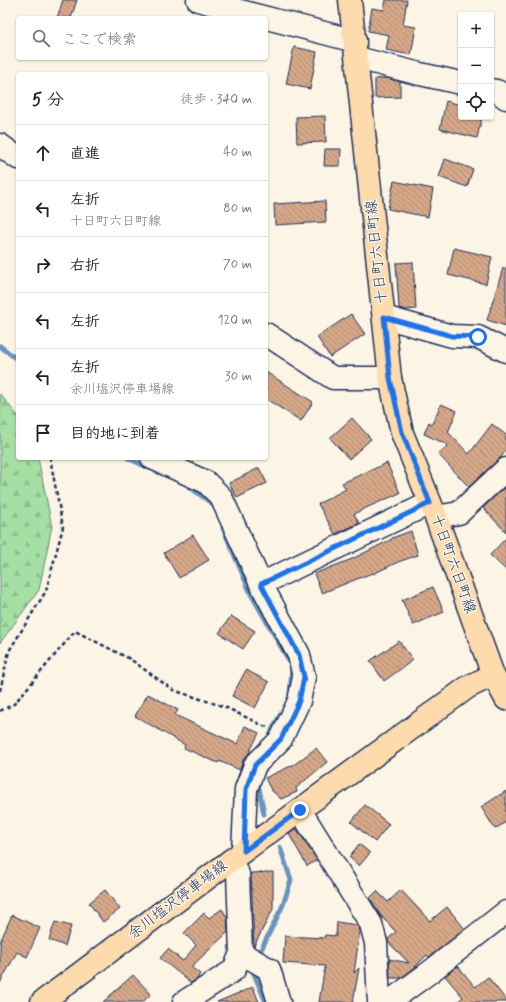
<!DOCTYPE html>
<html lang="ja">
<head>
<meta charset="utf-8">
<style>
	body { margin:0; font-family:Mynerve,"Klee One",sans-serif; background:#f2f2f2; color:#202124 }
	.controls { position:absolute; right:12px; top:12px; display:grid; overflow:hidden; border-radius:4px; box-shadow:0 1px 3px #0004 }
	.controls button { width:36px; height:36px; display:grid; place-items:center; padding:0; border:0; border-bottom:1px solid #e0e0e0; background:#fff; color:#202124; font:20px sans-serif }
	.stop { position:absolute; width:12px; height:12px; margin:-9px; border:3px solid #1a73e8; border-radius:50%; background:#fff }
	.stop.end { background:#1a73e8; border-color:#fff; box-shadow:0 1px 4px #0008 }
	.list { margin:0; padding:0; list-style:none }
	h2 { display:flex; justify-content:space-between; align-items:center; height:52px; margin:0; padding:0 16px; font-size:17px }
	h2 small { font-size:13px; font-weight:400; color:#757577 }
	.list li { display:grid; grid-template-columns:26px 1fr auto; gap:12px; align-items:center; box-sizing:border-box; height:56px; padding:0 16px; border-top:1px solid #e0e0e0 }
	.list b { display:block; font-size:15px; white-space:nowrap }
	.list p { margin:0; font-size:13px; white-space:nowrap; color:#757577 }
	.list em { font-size:13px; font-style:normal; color:#757577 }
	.icon { flex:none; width:22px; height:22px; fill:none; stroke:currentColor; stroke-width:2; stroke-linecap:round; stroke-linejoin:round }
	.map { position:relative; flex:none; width:506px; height:1002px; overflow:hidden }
	.search { position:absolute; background:#fff; box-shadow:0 1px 3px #0004; left:16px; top:16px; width:252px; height:44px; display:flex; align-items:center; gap:10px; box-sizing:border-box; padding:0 14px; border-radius:4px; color:#757577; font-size:15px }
	.panel { position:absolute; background:#fff; box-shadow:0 1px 3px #0004; left:16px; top:72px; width:252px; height:388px; border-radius:4px }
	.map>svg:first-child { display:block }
	.forest { fill:url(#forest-firs); stroke:#608780 }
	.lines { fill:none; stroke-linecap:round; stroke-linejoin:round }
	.stream { stroke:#6a94be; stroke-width:5 }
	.building { fill:url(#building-back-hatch); stroke:#1b2f5e }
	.minor-casing { stroke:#1b2f5e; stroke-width:25 }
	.major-casing { stroke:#1b2f5e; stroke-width:25 }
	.path { stroke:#1b2f5e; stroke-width:2.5; stroke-dasharray:4 3; stroke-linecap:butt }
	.minor { stroke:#fcf5e5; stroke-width:22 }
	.major { stroke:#fedbac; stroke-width:22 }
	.route { stroke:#1a73e8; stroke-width:5 }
	.labels { text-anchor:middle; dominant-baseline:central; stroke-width:3; stroke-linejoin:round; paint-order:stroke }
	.street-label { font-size:15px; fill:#1b2f5e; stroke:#fcf5e5 }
</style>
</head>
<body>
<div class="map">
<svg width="506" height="1002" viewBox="0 0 506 1002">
	<defs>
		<pattern id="forest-firs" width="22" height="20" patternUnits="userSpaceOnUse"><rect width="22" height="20" fill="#a6dfa3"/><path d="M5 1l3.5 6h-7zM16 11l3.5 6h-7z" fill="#8ec08f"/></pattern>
		<pattern id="building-back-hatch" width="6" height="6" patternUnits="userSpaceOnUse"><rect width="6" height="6" fill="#d6a888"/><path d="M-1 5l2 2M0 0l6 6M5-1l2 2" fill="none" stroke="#ad8972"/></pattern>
	</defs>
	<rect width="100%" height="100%" fill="#fcf5e5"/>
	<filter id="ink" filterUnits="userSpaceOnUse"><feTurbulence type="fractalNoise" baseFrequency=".025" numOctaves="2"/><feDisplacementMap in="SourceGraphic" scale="8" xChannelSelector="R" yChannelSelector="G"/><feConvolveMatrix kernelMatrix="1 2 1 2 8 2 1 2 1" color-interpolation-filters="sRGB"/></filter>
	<g filter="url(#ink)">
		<!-- forest -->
		<path class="forest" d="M0,394L18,416V458H38L52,526L39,590L0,643Z"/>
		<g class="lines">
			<!-- stream -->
			<path class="stream" d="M0,346L18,360
				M128,458L149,468
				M186,484L214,505L215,508
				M223,528L251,594L292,666L290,695
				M270,739L272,730L282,712
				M259,779L258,783L264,814
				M258,956L283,905L291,880L280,847
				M253,967L252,969L266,1002"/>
		</g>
		<!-- building -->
		<path class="building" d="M63,0H77L71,18H57Z
			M386,0H407L403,25L416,27L411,55L386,50L389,35L368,31L372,8L384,10Z
			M294,47L317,52L310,89L286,84Z
			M387,78L400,82V97L375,98V79Z
			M446,101L461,105V117H482L477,138L440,129Z
			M325,116L326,142L297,143L296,117Z
			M325,149H341L340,166H324Z
			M445,159L473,169L467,187L439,177Z
			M394,181L433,189L428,217L388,209Z
			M325,201L326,222L275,225L274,204Z
			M454,248L492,257L486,284L448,275Z
			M413,262L416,309L406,310L399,308L396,263Z
			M503,268H506V326L487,320Z
			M351,314L365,334L330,357L317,337Z
			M266,372L313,402L301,421L266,399Z
			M441,404L457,411L448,432L469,454L492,424L506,435V451L500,458L469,487L438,454L448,445L424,434L429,422L432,424Z
			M352,418L371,439L349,459L330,438Z
			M387,463L400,493L368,507L354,514L359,523L335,534L318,504L346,489L342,483Z
			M259,468L267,483L237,498L229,483Z
			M506,486V532L483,508Z
			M411,531L418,555L398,562L373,574L372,573L322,593L314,574L352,559L392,539V538Z
			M193,535L209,560L179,578L164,553Z
			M506,538V570L490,555Z
			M433,587L444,612L413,625L402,600Z
			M231,616L255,631L243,649L219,633Z
			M399,641L413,660L384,681L370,661Z
			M246,670L269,682L255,708L232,696Z
			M148,694L178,710L175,715L237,744L245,726L259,733L249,753L243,760L240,770L219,761L218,763L184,748L185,745L135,716Z
			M316,748L327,762L296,788L297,792L281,799L271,790L265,778L295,764Z
			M506,791V822L495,829L481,807Z
			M365,805L389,824L375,842L351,822Z
			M296,828L317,860L307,866L289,834Z
			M359,844L370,853L359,866L349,857Z
			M273,872V909L254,946L251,873Z
			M105,890L120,909L103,922L89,903Z
			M401,890L430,921L447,907L465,929L429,957L427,955L413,969L401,978H390L389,959L409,963L388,942V939L396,932L381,916L370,898L377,891L388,902Z
			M222,909L227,917L228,932L191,967L200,974L197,979L191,983L160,958L168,949L183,961L196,945L184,933L204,913L209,918Z
			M12,915L40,928L27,957L17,952L0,983V942Z
			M55,922L71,926L65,946L49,940Z
			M337,922L357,925L360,930L354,973L359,968L353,1002H319L325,966L283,963L285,936L324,938L325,935L336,936Z
			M458,966L475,987L488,977L506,1000V1002H457L463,997L445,976Z
			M133,975L151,994L143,1002H103Z
			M253,987L259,1002H217Z"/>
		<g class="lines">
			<defs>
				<path id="minor" d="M198,0L355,41
					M357,58L420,74L461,83
					M491,90L497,91L506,98
					M0,145L18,158
					M384,317L452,336L478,337L506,351
					M266,334L333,378H390
					M152,458L206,482L221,497L261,584L299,655L304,677L299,701L281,739L255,765L246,789L243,851
					M436,517L459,513L506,469
					M261,584L430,503
					M300,810L371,924L376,943L379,1002
					M241,953L269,969L279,1002
					M184,1002L234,970L241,953L238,874L230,861
					M389,1002L430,972L506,912"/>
				<path id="major" d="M350,0L390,378L402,433L436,517L493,675L506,699
					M42,1002L230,861L468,687L493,675"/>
			</defs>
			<!-- minor casing -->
			<use href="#minor" class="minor-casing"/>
			<!-- major casing -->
			<use href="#major" class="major-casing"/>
			<!-- path -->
			<path class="path" d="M0,691L9,651L46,591L63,527L50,458
				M0,711L14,704L75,631L130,659L173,690L225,707L266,727L265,728"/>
			<!-- minor -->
			<use href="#minor" class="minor"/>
			<!-- major -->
			<use href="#major" class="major"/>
		</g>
	</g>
	<g class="lines" filter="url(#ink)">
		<!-- route -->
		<path class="route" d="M300,810L244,851L246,789L255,765L281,739L299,701L304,677L299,655L261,584L430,503L402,432L390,378L384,317L452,336L478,337"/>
	</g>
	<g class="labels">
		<!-- street labels -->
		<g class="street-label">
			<text transform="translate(377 252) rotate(-96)">十日町六日町線</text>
			<text transform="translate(453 564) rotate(70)">十日町六日町線</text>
			<text transform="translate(178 900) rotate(-37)">余川塩沢停車場線</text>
		</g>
	</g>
</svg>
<div class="controls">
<button>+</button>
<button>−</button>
<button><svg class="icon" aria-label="locate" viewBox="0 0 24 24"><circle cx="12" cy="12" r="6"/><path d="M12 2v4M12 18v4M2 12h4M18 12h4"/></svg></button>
</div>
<div class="stop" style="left:478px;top:337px"></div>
<div class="stop end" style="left:300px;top:810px"></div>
<div class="search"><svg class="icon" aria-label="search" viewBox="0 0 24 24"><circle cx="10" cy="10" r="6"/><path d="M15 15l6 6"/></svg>ここで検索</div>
<section class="panel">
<h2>5 分<small>徒歩 · 340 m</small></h2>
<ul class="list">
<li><svg class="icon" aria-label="ahead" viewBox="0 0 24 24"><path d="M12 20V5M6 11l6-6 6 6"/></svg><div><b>直進</b></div><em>40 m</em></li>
<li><svg class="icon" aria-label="left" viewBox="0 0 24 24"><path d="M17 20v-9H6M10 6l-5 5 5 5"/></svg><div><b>左折</b><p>十日町六日町線</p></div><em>80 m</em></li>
<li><svg class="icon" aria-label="right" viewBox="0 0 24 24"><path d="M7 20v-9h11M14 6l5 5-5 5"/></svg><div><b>右折</b></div><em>70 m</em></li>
<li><svg class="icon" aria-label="left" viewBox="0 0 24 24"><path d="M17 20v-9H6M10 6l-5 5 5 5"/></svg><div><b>左折</b></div><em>120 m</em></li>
<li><svg class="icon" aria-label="left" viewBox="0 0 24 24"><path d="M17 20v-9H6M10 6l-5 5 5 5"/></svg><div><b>左折</b><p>余川塩沢停車場線</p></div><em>30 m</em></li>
<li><svg class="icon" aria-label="arrive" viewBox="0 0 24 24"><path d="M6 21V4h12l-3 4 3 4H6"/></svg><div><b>目的地に到着</b></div></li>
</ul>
</section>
</div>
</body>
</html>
